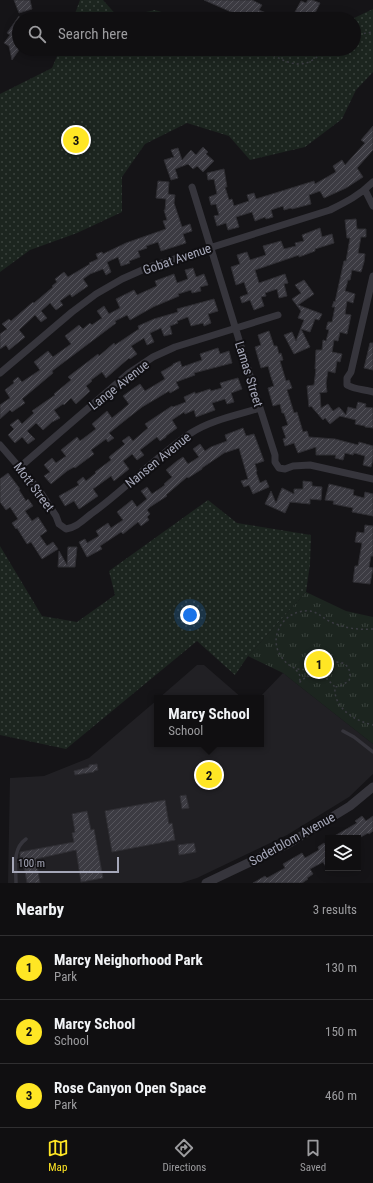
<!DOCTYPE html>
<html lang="en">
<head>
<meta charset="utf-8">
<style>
	body { margin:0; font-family:"Roboto Condensed",sans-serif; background:#1e1d1f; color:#f1f3f6 }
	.controls { position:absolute; right:12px; bottom:12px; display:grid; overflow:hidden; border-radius:0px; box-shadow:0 2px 10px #0003 }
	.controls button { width:36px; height:36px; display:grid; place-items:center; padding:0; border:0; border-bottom:1px solid #302f31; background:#100f11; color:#f1f3f6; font:20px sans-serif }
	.scale { position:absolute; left:12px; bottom:10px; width:107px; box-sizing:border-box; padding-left:4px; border:2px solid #a5a7b8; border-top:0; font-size:11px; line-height:14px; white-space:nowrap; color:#a5a7b8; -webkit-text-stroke:3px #100f12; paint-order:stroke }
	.you { position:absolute; left:190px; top:615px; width:14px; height:14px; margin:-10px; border:3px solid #fff; border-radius:50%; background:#1a73e8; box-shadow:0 0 0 6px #1a73e833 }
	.badge { display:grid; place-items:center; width:26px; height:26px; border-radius:50%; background:#ffe624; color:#111; font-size:13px; font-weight:700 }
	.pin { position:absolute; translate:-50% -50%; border:2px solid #fff; box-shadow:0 1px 4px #0006 }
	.popup { position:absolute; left:154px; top:695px; width:110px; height:52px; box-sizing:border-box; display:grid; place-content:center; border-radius:0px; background:#100f11; filter:drop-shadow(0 1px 3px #0005); font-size:13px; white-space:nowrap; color:#9c9c9f }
	.popup b { font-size:15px; color:#f1f3f6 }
	.popup::after { content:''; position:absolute; left:50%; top:100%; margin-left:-8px; border:8px solid transparent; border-top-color:#100f11 }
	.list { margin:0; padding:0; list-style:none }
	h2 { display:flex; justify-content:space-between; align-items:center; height:52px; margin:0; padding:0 16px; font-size:17px }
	h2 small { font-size:13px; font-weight:400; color:#9c9c9f }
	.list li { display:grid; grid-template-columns:26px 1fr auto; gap:12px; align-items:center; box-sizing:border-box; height:64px; padding:0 16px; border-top:1px solid #302f31 }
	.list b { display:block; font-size:15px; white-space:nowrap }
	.list p { margin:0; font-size:13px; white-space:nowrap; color:#9c9c9f }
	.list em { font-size:13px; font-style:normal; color:#9c9c9f }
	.icon { flex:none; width:22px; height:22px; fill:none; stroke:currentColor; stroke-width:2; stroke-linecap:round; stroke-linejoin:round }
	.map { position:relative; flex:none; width:373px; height:883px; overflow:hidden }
	.search { position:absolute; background:#100f11; box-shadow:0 2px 10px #0003; left:12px; right:12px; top:12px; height:44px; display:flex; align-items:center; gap:10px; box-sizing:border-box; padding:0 14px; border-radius:22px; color:#9c9c9f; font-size:15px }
	.sheet { height:244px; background:#100f11 }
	nav { display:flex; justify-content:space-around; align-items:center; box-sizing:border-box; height:56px; border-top:1px solid #302f31; background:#100f11; font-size:11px; color:#9c9c9f }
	nav a { display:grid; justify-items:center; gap:2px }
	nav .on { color:#ffe624 }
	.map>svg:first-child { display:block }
	.built { fill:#212024 }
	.grass { fill:url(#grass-dots) }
	.park { fill:url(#park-tufts) }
	.building { fill:url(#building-hatch); stroke:#2f2e33 }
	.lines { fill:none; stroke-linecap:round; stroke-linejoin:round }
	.path { stroke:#3b3c43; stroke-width:1.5; stroke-dasharray:2 3; stroke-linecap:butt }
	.service { stroke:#36353c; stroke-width:3.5 }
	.minor { stroke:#36353c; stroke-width:7 }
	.tertiary { stroke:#36353c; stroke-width:9 }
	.labels { text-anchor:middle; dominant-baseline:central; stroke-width:4; stroke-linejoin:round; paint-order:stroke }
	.street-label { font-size:13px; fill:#a5a7b8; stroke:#100f12 }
</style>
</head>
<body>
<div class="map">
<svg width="373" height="883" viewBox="0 0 373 883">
	<defs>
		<pattern id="grass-dots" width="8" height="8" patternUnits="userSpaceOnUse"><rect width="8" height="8" fill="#1c251f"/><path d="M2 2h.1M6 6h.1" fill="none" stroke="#3a423d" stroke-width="1.8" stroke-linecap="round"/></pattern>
		<pattern id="park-tufts" width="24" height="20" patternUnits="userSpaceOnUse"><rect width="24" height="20" fill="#1c251f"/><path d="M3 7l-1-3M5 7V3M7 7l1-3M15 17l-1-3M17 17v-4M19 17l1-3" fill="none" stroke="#3a423d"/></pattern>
		<pattern id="building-hatch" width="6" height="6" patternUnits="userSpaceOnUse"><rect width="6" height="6" fill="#3c3b42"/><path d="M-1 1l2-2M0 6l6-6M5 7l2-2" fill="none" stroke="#55545b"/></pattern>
	</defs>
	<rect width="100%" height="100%" fill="#151417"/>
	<!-- built -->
	<path class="built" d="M197,665H204L242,698H159Z
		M283,673L373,744V774L349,797L287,835L197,878L181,883H8L10,778L44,776L89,758L157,700V744H261V698H259Z"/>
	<!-- grass -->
	<path class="grass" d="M80,0H103L119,18L155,10L185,19H73Z
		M373,9V72L356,90L342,119L305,147L250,160L229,136L187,123L145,144L122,177V212L77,233L30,250L0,272V94L52,68L60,49H354V19H352Z
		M208,500L237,523L311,535L310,564L306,592L248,656L235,675L197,641L66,749L0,735V546L42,616L77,622L115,595L109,571Z"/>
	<!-- park -->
	<path class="park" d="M306,592L346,611L373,617V744L283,673L248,656Z"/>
	<!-- building -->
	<path class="building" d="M14,0H30L32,9L19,13Z
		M204,0H252L262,5L259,10L280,19H247Z
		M308,0H312L320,3L312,19L295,12L301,1L306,3Z
		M19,16V50L12,60L9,46L4,43L10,35L7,33Z
		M373,126V150L357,168L363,177L346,188L324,198L320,191L309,195L311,204L292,209L291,208L284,210L283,206L271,210L273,217L266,219L265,217L255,221L252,212L236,217L239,227L228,230L226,223L217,226L214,216L219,215L216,204L211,205L209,197L217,194L214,179L208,180L207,173L224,169L227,187H225L229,200L232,199L234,206L249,201L247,195L254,193L256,199L314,181L315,184L336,172L333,166L342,160L345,165L365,143L361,140Z
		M203,147L208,152L206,154L214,161L203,172L197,166L193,169L188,164L175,169L178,178L171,180L164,160L174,157L171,150L178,148L182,160L191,150L196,155Z
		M158,181L169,182L168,194L175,195L174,203L182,227L190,224L192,231L183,234L186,243L161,251L158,242L146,246L147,248L138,251L140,257L129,261L130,263L121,266L118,257L107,262L111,272L106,275L103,269L90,274L83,279L88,286L72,297L70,294L60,301L63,305L56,310L50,303L41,311L47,318L41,322L35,315L19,330L25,337L9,350L6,345L0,349V334L7,329L2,324L9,319L11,321L33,302L34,303L53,287L52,286L57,282L55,279L64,272L68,277L90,264L89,263L98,259L96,254L102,252L103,254L126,243L166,229L163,221L167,220L164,210H165L166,199L156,198Z
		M356,219L357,229H366V237H361L358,253L365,254L364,262L361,272L352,270L350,280H348L345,291L355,294L353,303L347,301L345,314L351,315L347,334L340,332L338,341L334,340L332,352L342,354L340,362L337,361L335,373L328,371L326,383L327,392L319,393L320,394L321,408L328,404L333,411L339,407L346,415L348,407L356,409L358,402L366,404L365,407L373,408V428L365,427V426L355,424L356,420L340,416L330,424L325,418L323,420L311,406L309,407L307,386L314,385L316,369H315L316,350H322L323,340L326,341L329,330L326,329L328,322H332L335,307H332L334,301L335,302L344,261H346L350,238H347L345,220Z
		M320,228L322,237L332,234L334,243L315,249V251L299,257V255L255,270L259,283L285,274L288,283L284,284L287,296L279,298L277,289L265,293L266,296L261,297L264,306L254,310L250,300L242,303L240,297L248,294L244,282L236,285L231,267L240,264L237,255L247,252L250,260L266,255L263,246L281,241L284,249L296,246L295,243L304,241L302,235Z
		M193,268L196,277L204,274L208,285L200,287L201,291L192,293L191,290L178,294L179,296L153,307L130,320L127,315L115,321L116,323L52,371L53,373L22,399L25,403L12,412L10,410L0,419V405L10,398L5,390L14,383L13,381L18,377L22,382L40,370L34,362L48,351L53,357L71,344L65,336L79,325L83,329L90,323L92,325L102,318L97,311L104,306L109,314L120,308L116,299L134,290L137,295L157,286L155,281L174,274L177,283L188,279L185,270Z
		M304,280L314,294L298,305L322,314L319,320L315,319L310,332L301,329L310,347L294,354L284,335L292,332L296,341L304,320L298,318L301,311L292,299L301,293L295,285Z
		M214,299L218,311L208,314L211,323L204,326L203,323L191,326L188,317L177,321L178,323L170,326L172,334L164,336L161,328L150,333L154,342L147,345L144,338L131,346L137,354L130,359L129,358L106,378L102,372L91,380L92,381L86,386L90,391L76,404L71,398L64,405L63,404L54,410L60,418L52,422L43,430L36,423L27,431L35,439L28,444L22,437L15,443L8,435L14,429L10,425L18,419L22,424L34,413L32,411L55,395L54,394L71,380L68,377L98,354L99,356L114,343L115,345L139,329L138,326L154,319L178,312L177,309Z
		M269,331L274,346H277L279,354L281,353L283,360L280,361L286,381L289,380L292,388L287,390L294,413L297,412L303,432L307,431L309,437L335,439L358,445L359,442L373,446V459L371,467L363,465L365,456L354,453L353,455L345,453L343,460L335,458L336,455H316V447L298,453L294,443L285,446L283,439L286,438L282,427L288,425L284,413H282L280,404L273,406L268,388L274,386L271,377L268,366L261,368L255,347L261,345L258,335Z
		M370,343H373V370L364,368Z
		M218,348L220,354L229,351L232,363L194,373L195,375L176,382L179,388L170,393L169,391L142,407L109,433L114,438L108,442L106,439L91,450L94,454L75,468L74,467L67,471L51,484L44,476L50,472L44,465L52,458L56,463L66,456L61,450L77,437L80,441L96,429L92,424L107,411L112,418L122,410L129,404L123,396L134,388L140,384L145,391L165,379L161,372L173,365V364L180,361L182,367L202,360L200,354Z
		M238,378L242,389L231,393L234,402L227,404L225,399L212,403L215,410L196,417L194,410L185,414L184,412L172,420L177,428L166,436V437L160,441L157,437L140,450L144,455L137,460L132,454L123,461L129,469L114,481L111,476L93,489L98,496L79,509L74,501L65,506L59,496L79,485L77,482L83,477L86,481L96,473L95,472L111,460L109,457L125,444L122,441L129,436L133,441L148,428L145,424L172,406L173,407L186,402L184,397L195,392V394L210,389L211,391L222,388L220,383Z
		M243,428L246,436L254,434L264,461L255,464L257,471L256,472L260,483L266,480L269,487L253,494L249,485L244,487L241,481L248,479L239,448L224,453L202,468V469L188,478L187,477L166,495L167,496L150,507L147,510L150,514L147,517L149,520L141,526L138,522L123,534L121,532L100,546L102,549L87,557L79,542L85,539L87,543L99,536L96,531L108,523L111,528L123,520L117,512L132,500L137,507L147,499L141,491L147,487L152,494L165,485L164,484L172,477L166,470L177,461L183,457L188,464L199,457L193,449L200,444L205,451L211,447L227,441L225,435Z
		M8,473L20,489L19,490L26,501L28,499L33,506L25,511L32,521L38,517L47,531L40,536L47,546L53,542L58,549L42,559L31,542L27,544L17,528L16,529L12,523L18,519L10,507L6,510L0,502V479Z
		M303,481L312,482V486L322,487L321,500L310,499V504L290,502L285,513L265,504L271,491L276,503L282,488L294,494V489H303Z
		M329,484L354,490L353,495L364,498L365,492L373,494V516L352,512L353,508L333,504L334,501L325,500Z
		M365,525L373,526V556H371L369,567L373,568L370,584L353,582L355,566H358L362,543L355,542L357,532L364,533Z
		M68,547H77L75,567H58L59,551L67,565Z
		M97,764L98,770L94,771V772L75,775L74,771L89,767V765Z
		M186,795L189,808L182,809L180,796Z
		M165,800L169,824L172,823L175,840L112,852L105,811Z
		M87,811L91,830L94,829L103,878L81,882L76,850L36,859L40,883H27L23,861L20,862V852L74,842L72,833L75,832L72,814Z
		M362,816L366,821L373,816V831L369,834L368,833L359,838H331L357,823L355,821Z
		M194,843L196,852L179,855L178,845Z
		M324,843L328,849V870L323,862L310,869L313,874L307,878L308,879L302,883H253L265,876L267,878L285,868L283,864L302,853L305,858L319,850L318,847Z"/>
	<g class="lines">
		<!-- path -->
		<path class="path" d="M354,35L373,32
			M269,53C281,59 294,68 309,62C317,58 323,52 331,49
			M373,629C357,630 343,628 329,621C322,617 317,612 310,611C289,609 272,628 277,648C279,655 284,661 289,665C305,676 320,664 336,662C348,662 352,671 349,681L340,686L335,687C333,708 355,721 373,725
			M330,664L326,670L327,679L335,687
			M296,670C300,674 301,677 299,683C308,673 316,675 327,679"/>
		<!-- service -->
		<path class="service" d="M343,731L354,737L373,752
			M16,883C16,867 12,849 26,839"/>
		<!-- minor -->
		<path class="minor" d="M192,187L260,408L275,455V462L279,468L285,469L293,466L310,465L373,479
			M365,190L373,206
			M373,276L351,372L347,378V385C356,390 364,389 373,392
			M0,373L72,312L96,294L122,279L149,267L330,210C346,202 360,195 373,182
			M0,445L39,490L56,516L59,524L66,529C77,527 82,521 91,514C126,489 155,457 191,433C211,420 237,415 260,408
			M20,467L129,373L153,357L175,347L278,315"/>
		<!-- tertiary -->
		<path class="tertiary" d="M206,883L288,844L350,806L373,787"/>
	</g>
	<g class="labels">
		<!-- street labels -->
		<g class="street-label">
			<text transform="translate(177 259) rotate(-19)">Gobat Avenue</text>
			<text transform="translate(249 374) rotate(73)">Lamas Street</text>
			<text transform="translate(119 385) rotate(-38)">Lange Avenue</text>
			<text transform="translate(158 460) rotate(-39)">Nansen Avenue</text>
			<text transform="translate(34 487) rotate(53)">Mott Street</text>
			<text transform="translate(292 839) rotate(-29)">Soderblom Avenue</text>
		</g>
	</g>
</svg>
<div class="controls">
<button><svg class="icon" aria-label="layers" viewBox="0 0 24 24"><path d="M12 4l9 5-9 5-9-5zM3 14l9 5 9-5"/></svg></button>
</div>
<div class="scale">100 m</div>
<div class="you"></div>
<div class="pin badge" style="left:319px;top:664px">1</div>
<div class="pin badge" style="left:209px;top:775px">2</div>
<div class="popup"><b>Marcy School</b>School</div>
<div class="pin badge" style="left:76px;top:140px">3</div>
<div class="search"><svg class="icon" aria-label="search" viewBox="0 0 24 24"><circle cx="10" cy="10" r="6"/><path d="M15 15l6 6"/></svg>Search here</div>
</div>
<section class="sheet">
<h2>Nearby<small>3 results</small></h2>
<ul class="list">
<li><span class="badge">1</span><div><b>Marcy Neighorhood Park</b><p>Park</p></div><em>130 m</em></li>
<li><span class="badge">2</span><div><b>Marcy School</b><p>School</p></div><em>150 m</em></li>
<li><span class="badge">3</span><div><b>Rose Canyon Open Space</b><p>Park</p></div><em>460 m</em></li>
</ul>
</section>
<nav>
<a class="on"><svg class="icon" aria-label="map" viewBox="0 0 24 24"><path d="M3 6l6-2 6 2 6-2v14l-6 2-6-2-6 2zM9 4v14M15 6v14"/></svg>Map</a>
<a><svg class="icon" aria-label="directions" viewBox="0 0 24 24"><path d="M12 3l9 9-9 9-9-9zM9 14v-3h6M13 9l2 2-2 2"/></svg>Directions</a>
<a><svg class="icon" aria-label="saved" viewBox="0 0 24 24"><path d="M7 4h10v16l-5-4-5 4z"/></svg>Saved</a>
</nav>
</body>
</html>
